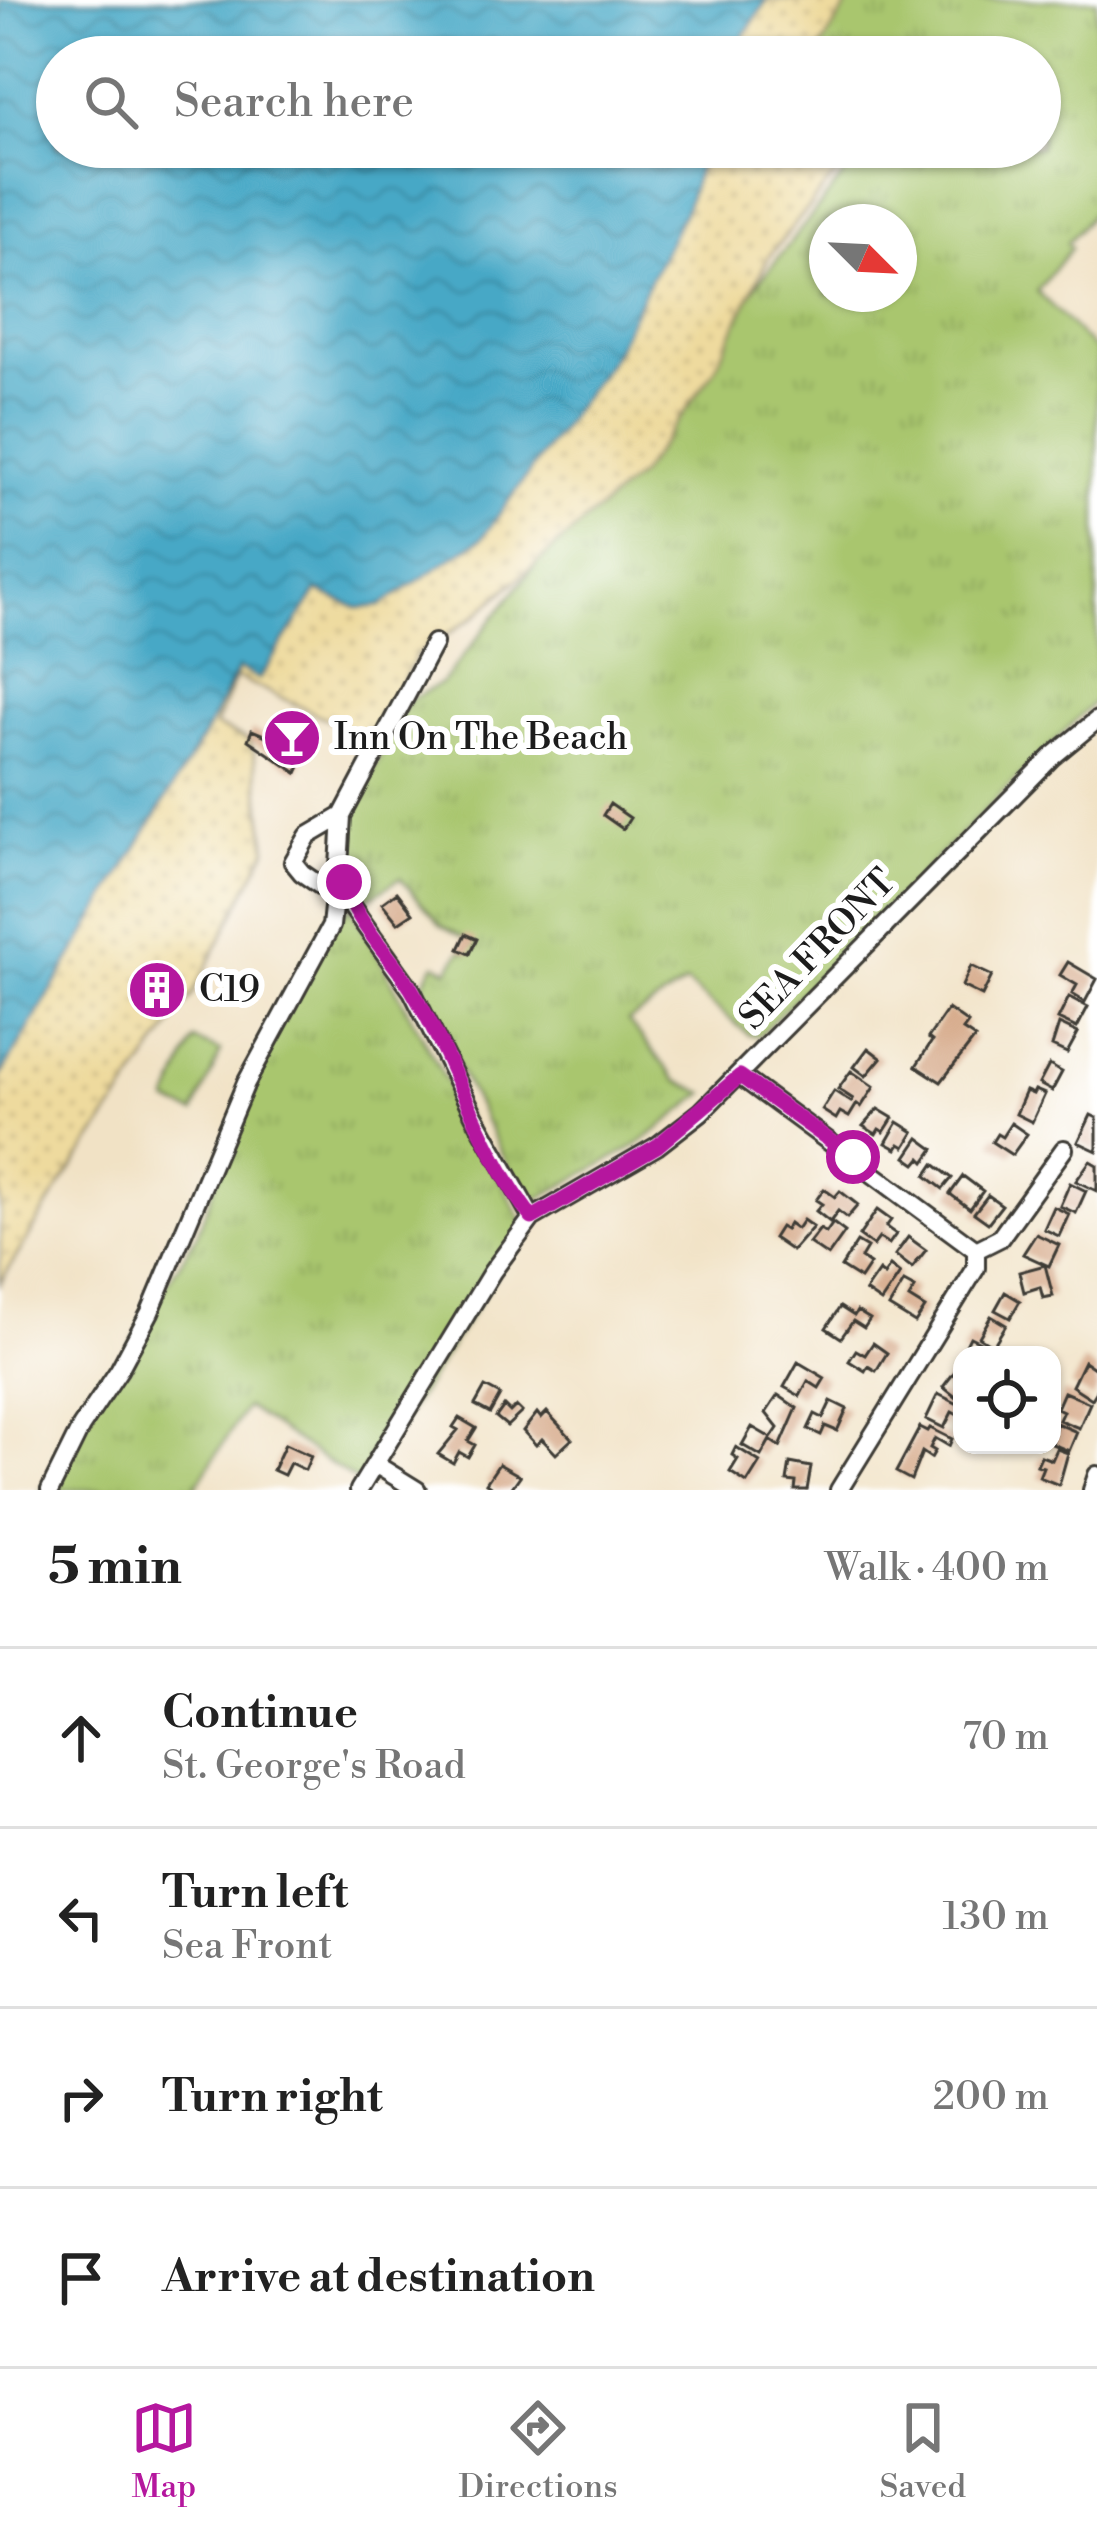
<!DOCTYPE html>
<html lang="en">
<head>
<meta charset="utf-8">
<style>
	body { margin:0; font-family:"Libre Bodoni",serif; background:#f2f2f2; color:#222 }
	.controls { position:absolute; right:36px; bottom:36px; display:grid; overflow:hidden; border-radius:24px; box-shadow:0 3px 9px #0004 }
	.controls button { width:108px; height:108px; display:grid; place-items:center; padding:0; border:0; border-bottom:3px solid #e0e0e0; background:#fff; color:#222; font:60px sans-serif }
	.compass { position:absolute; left:809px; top:204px; width:108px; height:108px; border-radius:50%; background:#fff; box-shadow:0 3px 9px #0004; rotate:114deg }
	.stop { position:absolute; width:36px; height:36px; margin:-27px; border:9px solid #b5179e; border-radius:50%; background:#fff }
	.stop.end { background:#b5179e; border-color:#fff; box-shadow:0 3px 12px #0008 }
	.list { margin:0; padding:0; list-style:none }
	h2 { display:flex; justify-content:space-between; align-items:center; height:156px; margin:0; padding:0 48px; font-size:51px }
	h2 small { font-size:39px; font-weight:400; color:#767676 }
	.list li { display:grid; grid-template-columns:78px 1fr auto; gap:36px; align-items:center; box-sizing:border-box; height:180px; padding:0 48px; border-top:3px solid #e0e0e0 }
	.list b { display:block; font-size:45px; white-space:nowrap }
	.list p { margin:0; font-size:39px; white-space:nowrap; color:#767676 }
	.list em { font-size:39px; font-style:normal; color:#767676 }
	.icon { flex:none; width:66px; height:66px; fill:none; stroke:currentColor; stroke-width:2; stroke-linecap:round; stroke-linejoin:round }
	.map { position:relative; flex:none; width:1097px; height:1490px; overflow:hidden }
	.search { position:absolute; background:#fff; box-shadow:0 3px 9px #0004; left:36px; right:36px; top:36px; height:132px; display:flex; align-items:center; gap:30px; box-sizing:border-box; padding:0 42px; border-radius:66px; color:#767676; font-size:45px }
	.sheet { height:876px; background:#fff }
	nav { display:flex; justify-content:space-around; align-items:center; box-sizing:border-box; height:168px; border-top:3px solid #e0e0e0; background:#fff; font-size:33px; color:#767676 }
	nav a { display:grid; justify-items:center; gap:6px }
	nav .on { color:#b5179e }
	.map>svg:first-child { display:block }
	.grass { fill:url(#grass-tufts); stroke:#627145; stroke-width:3; fill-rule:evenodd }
	.sand { fill:url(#sand-dots); stroke:#857b5d; stroke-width:3 }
	.green { fill:#a9c66e; stroke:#627145; stroke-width:3 }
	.water { fill:url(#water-waves); stroke:#316271; stroke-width:3 }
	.building { fill:#d2a17e }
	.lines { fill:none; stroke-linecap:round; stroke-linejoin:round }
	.minor-casing { stroke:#3c3a35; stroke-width:22 }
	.minor { stroke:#fff; stroke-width:16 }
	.route { stroke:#b5179e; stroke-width:15 }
	.labels { text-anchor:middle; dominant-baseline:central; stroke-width:12; stroke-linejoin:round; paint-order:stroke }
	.poi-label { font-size:36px; fill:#1c1c1c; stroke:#fff; text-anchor:start }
	.street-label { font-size:36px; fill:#1c1c1c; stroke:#fff }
</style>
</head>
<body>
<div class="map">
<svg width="1097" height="1490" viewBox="0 0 1097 1490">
	<defs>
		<pattern id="grass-tufts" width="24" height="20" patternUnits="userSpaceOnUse" patternTransform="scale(3)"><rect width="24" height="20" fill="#a9c66e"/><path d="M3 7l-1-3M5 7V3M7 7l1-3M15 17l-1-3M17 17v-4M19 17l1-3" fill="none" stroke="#91aa5f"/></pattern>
		<pattern id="sand-dots" width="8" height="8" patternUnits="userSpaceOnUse" patternTransform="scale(3)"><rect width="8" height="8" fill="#eeda9e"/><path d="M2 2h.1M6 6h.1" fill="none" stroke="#ccba88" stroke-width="1.8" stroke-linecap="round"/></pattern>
		<pattern id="water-waves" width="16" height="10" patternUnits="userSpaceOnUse" patternTransform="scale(3)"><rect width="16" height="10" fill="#46a8c6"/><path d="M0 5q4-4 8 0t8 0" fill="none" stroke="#3a88a0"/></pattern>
	</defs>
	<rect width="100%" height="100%" fill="#fff"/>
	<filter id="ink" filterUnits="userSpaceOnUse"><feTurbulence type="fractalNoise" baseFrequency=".00833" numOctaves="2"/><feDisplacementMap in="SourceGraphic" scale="24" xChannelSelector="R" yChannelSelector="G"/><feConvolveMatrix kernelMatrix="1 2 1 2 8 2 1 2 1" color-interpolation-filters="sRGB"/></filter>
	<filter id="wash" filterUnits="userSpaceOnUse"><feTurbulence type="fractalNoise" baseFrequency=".004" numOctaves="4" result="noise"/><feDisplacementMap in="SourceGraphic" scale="48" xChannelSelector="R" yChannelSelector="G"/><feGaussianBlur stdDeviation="2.7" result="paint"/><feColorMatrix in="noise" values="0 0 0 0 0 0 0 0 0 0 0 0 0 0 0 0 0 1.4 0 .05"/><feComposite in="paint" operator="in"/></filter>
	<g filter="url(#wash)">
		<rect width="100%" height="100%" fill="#f1e2c5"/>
		<!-- grass -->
		<path class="grass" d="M844,0H1097V208L1067,243L1071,248L1037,291L1097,352V699L759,1035H749L686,983L628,1021L677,1081L705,1093L639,1144L540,1198L530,1197L519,1188L419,989L435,964L449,970L461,951L468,953L474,943L441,925L400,878L368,899L357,890L345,861L347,826L407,701L442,683L866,147H1040V57H814ZM827,222H899V294H827Z
			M351,906L526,1228L362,1485L246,1407L194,1490H41L196,1236L268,1042L331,926Z"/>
		<!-- sand -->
		<path class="sand" d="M767,0H851L815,57H802L794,52L793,57H730Z
			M705,147H858L769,256L714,371L639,475L474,617L416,655L373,740L236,677L215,726L248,740L254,753L267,849L193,994L61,1185L0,1283V1077L208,728L238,668L260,678L317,591L358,608L702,165Z"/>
		<!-- green -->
		<path class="green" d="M194,1040L221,1051L194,1113L168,1102Z"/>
		<!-- water -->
		<path class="water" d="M0,0H767L730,57H57V147H705L687,205L611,359L482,538L380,606L358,608L317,591L259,679L238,668L208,728L0,1077Z"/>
		<g id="blocks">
			<!-- building -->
			<path class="building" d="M287,719L316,732L297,773L248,740L252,730L278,741Z
				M610,804L630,818L623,829L603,815Z
				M397,892L413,913L398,923L382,903Z
				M466,934L477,939L470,954L459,949Z
				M1068,962L1097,979L1085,1002L1072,994L1077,985L1060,975Z
				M971,966L992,976L982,996L962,986Z
				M1069,997L1088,1007L1077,1028L1058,1019Z
				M948,1009L968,1023L963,1030L975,1038L941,1082L916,1066L932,1041L928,1038Z
				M1059,1024L1078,1033L1067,1053L1052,1046Z
				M868,1048L881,1058L866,1076L854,1067Z
				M1049,1065L1062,1072L1052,1091L1039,1084Z
				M851,1071L874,1087L861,1107L857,1104L849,1117L840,1112L836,1119L822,1110L834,1091L851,1102L853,1099L838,1089Z
				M1035,1090L1045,1094L1032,1122L1016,1114L1026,1091L1033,1094Z
				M878,1109L893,1118L884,1132L879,1129L876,1134L863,1126Z
				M1091,1115L1097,1118V1151L1078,1142Z
				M898,1122L914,1132L905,1147L900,1144L897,1149L886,1143Z
				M1011,1123L1027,1134L1012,1155L992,1142L997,1134L1002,1137Z
				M919,1138L934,1149L925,1162L921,1158L916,1164L906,1157Z
				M1090,1161L1097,1165V1191L1076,1181Z
				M934,1164L952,1178L943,1189L926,1176Z
				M963,1176L983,1191L970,1209L950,1194Z
				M1070,1183L1086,1191L1076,1213L1060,1206Z
				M824,1189L835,1197L840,1191L858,1205L847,1218L838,1211L830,1222L816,1211L822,1204L816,1200Z
				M988,1195L1002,1205L988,1223L974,1213Z
				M1054,1207L1069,1214L1059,1236L1044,1229Z
				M877,1210L891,1220L886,1227L896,1234L889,1244L879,1238L873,1246L859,1236Z
				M803,1220L813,1227L792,1251L773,1238L780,1227L785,1230L789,1223L797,1229Z
				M833,1223L845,1232L828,1256L809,1243L820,1229L826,1233Z
				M1036,1234L1059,1245L1049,1266L1023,1254Z
				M908,1237L926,1250L912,1268L895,1255Z
				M857,1242L867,1248L861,1258L870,1264L860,1279L841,1267Z
				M1045,1265L1053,1296L1043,1298L1040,1287L1024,1292L1019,1272Z
				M890,1266L900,1274L881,1302L865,1291L879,1271L884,1275Z
				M904,1282L915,1288L909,1298L925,1308L915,1323L889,1307Z
				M1005,1292L1020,1301L1010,1318L995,1310Z
				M840,1307L854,1316L857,1311L870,1319L864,1328L853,1321L841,1338L826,1328Z
				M991,1316L1006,1325L993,1346L979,1337Z
				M970,1337L984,1344L979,1355H961Z
				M873,1343L887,1353L876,1371L868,1366L865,1371L849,1361L856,1350L865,1355Z
				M1084,1361L1097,1370V1391L1092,1399L1072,1386Z
				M798,1362L825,1378L819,1388L808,1381L800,1396L784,1387Z
				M959,1366L962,1393L957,1398L943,1387Z
				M485,1387L500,1395L490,1413L475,1405Z
				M1064,1392L1090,1403L1079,1428L1059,1420L1063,1411L1057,1408Z
				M938,1394L962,1406L958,1415L952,1412L944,1428L926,1419Z
				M778,1395L797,1408L780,1447L770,1440L778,1428L766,1413Z
				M831,1401L847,1409L837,1431L825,1426L821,1435L808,1429L815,1414L823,1418Z
				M504,1406L510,1412L516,1406L522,1412L507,1426L496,1417Z
				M547,1412L572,1439L556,1454L542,1439L536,1445L523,1431L537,1413L541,1418Z
				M459,1418L476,1428L468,1441L475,1445L468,1457L459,1452L453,1463L438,1454L458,1430L453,1427Z
				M1056,1423L1077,1432L1069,1451L1052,1444Z
				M752,1427L771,1438L761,1456L742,1445Z
				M920,1427L928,1431L930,1428L952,1439L949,1446L935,1438L930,1448L935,1451L931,1458L922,1452L911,1480L896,1472Z
				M285,1444L311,1456L305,1470L290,1463L284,1475L273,1470Z
				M736,1447L760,1462L747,1483L730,1472L738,1459L732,1455Z
				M1057,1449L1068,1453L1059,1485L1039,1477L1043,1467L1037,1465L1041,1456L1052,1460Z
				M790,1463L811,1467L807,1490H795L796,1482L787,1481Z
				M499,1464L520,1476L510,1490H496L486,1483Z"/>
		</g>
	</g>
	<g filter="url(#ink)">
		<use href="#blocks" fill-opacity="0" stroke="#3c3a35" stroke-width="3"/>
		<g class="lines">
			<defs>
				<path id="minor" d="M434,643L342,816L339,867L351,906L412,991L474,1115L532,1218
					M342,816L308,836L293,862L302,873L344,902
					M740,1076L976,1250
					M375,1464L417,1490
					M50,1490L81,1427L119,1370L150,1312L246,1083L331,926L334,898
					M359,1490L492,1272L532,1218L657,1146L701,1112L1052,757L1097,720
					M839,1490L976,1268V1250L1000,1238L1064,1149
					M1092,1490L1097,1475"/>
			</defs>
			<!-- minor casing -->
			<use href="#minor" class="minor-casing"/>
			<!-- minor -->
			<use href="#minor" class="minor"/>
		</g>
	</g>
	<g class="lines" filter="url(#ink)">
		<!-- route -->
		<path class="route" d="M344,882C356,924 389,953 412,990C456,1063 480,1150 532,1218L657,1146L740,1076L853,1157"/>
	</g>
	<!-- icons -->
	<defs>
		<symbol id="bar-disc" viewBox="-11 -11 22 22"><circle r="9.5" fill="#b5179e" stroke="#fff"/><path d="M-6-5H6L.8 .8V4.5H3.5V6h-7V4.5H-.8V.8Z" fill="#fff"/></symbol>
		<symbol id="building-disc" viewBox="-11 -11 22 22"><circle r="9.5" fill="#b5179e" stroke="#fff"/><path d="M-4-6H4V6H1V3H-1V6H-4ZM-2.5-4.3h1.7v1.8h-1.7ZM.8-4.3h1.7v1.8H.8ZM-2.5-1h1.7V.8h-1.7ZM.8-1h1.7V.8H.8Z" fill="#fff"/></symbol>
	</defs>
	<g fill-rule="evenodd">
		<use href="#bar-disc" x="259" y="705" width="66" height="66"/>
		<use href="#building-disc" x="124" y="957" width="66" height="66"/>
	</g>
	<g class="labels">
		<!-- poi labels -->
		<g class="poi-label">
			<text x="334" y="738">Inn On The Beach</text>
			<text x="199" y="990">C19</text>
		</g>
		<!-- street labels -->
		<g class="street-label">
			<text transform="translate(818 950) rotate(-46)">SEA FRONT</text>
		</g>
	</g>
</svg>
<div class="controls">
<button><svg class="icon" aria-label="locate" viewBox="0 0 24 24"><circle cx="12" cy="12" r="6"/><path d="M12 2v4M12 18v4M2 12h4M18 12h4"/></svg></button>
</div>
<svg class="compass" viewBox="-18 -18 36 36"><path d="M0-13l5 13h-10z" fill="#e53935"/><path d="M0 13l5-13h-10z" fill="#767676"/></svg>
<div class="stop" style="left:853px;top:1157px"></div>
<div class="stop end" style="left:344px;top:882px"></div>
<div class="search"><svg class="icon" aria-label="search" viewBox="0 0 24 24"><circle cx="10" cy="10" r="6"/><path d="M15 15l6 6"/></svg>Search here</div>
</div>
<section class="sheet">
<h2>5 min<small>Walk · 400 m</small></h2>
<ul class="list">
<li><svg class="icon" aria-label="ahead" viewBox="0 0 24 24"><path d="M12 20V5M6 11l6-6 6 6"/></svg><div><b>Continue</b><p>St. George's Road</p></div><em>70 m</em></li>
<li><svg class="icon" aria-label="left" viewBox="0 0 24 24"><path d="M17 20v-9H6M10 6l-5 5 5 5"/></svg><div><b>Turn left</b><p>Sea Front</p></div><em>130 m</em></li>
<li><svg class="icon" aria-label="right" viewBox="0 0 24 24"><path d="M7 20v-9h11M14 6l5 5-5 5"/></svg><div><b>Turn right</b></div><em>200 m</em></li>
<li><svg class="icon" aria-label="arrive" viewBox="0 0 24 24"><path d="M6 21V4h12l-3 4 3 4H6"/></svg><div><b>Arrive at destination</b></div></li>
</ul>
</section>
<nav>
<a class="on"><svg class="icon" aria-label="map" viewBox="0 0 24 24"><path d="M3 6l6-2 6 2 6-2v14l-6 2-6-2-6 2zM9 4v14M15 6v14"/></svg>Map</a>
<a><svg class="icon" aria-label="directions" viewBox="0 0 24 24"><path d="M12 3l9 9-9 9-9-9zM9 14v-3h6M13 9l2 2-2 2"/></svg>Directions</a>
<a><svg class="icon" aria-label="saved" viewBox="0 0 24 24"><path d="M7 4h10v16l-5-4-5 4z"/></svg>Saved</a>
</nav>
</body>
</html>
